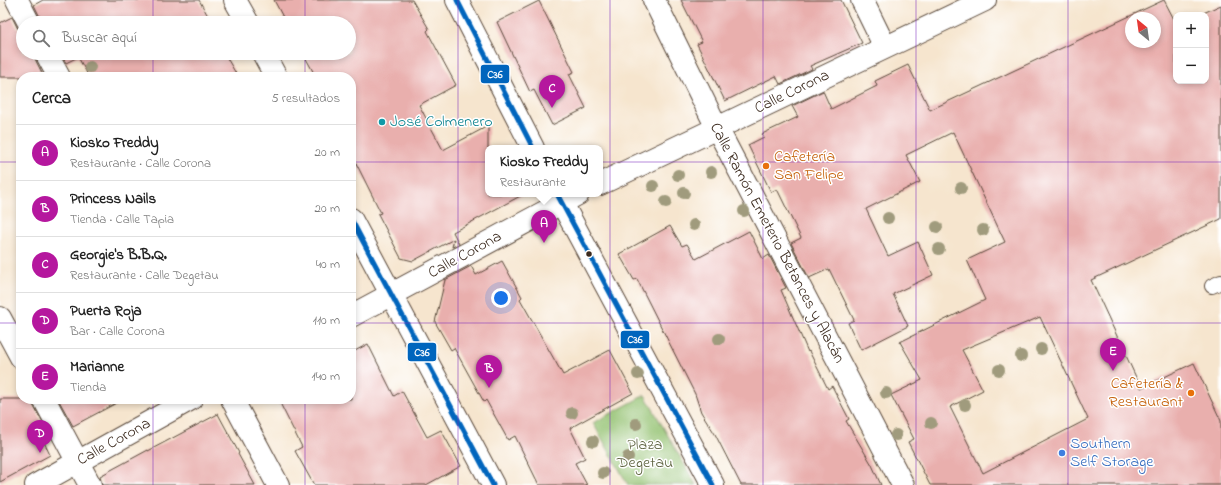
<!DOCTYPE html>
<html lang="es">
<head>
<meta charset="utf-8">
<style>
	body { margin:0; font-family:"Indie Flower",sans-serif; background:#f6f6f6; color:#222 }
	.controls { position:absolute; right:12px; top:12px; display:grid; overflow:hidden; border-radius:8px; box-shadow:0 2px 6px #0003 }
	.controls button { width:36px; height:36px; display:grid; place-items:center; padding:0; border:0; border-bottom:1px solid #e0e0e0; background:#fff; color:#222; font:20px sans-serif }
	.compass { position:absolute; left:1125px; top:12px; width:36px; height:36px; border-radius:50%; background:#fff; box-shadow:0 2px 6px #0003; rotate:331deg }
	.you { position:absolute; left:501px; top:298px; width:14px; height:14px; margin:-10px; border:3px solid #fff; border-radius:50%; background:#1a73e8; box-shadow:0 0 0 6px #1a73e833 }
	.badge { display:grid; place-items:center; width:26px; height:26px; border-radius:50%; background:#b5179e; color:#fff; font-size:13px; font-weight:700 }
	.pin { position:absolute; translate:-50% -33px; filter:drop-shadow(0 1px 2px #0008) }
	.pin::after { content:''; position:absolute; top:21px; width:14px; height:12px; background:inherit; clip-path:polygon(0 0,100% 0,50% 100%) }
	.popup { position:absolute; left:485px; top:145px; width:118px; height:52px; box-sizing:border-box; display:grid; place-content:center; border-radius:8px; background:#fff; filter:drop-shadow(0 1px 3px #0005); font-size:13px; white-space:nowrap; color:#767676 }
	.popup b { font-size:15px; color:#222 }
	.popup::after { content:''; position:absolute; left:50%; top:100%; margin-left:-8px; border:8px solid transparent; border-top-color:#fff }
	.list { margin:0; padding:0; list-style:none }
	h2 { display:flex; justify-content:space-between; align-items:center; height:52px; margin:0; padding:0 16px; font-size:17px }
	h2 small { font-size:13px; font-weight:400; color:#767676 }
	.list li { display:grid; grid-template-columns:26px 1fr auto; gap:12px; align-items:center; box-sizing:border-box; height:56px; padding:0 16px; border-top:1px solid #e0e0e0 }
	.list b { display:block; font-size:15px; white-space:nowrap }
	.list p { margin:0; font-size:13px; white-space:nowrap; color:#767676 }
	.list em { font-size:13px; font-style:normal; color:#767676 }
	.icon { flex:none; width:22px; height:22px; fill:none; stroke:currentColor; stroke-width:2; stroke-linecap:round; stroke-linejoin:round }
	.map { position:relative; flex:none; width:1221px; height:485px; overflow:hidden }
	.search { position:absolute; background:#fff; box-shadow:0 2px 6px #0003; left:16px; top:16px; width:340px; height:44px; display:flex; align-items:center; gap:10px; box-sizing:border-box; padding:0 14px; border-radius:22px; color:#767676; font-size:15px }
	.panel { position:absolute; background:#fff; box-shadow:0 2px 6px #0003; left:16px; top:72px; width:340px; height:332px; border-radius:16px }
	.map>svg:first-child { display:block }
	.green { fill:#93c170; stroke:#677647 }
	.building { fill:#e9afad; fill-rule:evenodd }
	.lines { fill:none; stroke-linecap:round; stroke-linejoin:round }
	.lane-casing { stroke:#574638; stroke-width:16 }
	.street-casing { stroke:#574638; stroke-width:24 }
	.lane { stroke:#fff; stroke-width:14 }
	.street { stroke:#fff; stroke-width:22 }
	.bus-1-casing { stroke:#fff; stroke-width:8 }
	.bus-1 { stroke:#0065bd; stroke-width:5 }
	.tree { fill:#a09b7d }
	.grid { fill:none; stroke:#7b2cbf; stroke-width:1; stroke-opacity:0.55 }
	.culture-dot { fill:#0f9aa8; stroke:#fff; stroke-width:1.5 }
	.food-dot { fill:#e8710a; stroke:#fff; stroke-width:1.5 }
	.bus-dot { fill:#3b2a1e; stroke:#fff; stroke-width:1.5 }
	.shop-dot { fill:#3f7fe0; stroke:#fff; stroke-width:1.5 }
	.labels { text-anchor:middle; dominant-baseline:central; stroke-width:3; stroke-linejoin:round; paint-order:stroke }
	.street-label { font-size:16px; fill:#3b2a1e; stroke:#fff }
	.culture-label { font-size:16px; fill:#0d838f; stroke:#fff; text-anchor:start }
	.food-label { font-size:16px; fill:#c56008; stroke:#fff; text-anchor:start }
	.shop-label { font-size:16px; fill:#366cbe; stroke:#fff; text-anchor:start }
	.park-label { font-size:16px; fill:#5a5f3b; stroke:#fff }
	.line-badge { stroke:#fff; stroke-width:1.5 }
	.badge-label { font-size:11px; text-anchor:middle; font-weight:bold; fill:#fff }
</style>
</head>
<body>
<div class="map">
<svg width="1221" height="485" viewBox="0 0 1221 485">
	<rect width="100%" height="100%" fill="#fff"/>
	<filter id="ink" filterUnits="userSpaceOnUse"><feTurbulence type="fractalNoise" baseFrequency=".025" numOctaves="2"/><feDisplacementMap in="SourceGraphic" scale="8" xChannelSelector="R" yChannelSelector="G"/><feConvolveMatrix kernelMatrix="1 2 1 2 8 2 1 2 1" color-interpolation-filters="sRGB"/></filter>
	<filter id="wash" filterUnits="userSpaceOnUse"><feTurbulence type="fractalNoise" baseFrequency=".012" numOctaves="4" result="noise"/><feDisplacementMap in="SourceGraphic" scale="16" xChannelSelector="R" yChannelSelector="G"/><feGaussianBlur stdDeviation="0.9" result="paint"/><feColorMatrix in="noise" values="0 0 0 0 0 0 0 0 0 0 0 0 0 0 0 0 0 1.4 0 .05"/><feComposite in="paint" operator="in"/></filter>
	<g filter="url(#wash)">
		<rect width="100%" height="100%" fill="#f6e5ce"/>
		<!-- green -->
		<path class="green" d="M645,395L696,485H628L593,423Z"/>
		<g id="blocks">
			<!-- building -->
			<path class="building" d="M43,0H199L212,23H41L40,17L34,5Z
				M274,0H412L429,29L427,31L456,85L419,105L443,150L488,126V194H524L453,232L459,244L452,247L454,239L413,261L401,258L378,214L381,213L351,153V77H316L303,53H349V23H286Z
				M681,0H841L862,43L810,66L812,69L780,84L776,76L725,101L697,44L702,42Z
				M1164,0L1176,23V81H1206V15H1199L1221,5V219L1091,280L1141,388L1194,363L1221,421V485H930L908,442L914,439L891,395L922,380L900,342L985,300L967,260L1005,242L953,132L906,155L920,182L866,209L888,256L918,242L933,275L893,294L908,326L861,350L848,323L854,320L829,269L809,278L791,243L801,238L777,189L771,192L748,145L764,137L762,134L798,117L792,106L823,91L831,109L877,86L875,81L908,65L930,110ZM1131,18H1155V42H1131ZM1040,317L1088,419L983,473L950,407L983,390L962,350Z
				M539,1L574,72L569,74L586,108L552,125L534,90L530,92L497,22Z
				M12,17L18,29L23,34V53H34L35,59L43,75L39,77H0V23Z
				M60,53H224L238,77H89L78,57L66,63Z
				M670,226L682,246L687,244L696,259L749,231L763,259L769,255L786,288L781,290L808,352L809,351L828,389L832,386L849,419L846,421L872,465L881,485H741L715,434L701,412L695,394L637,279L634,280L619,254Z
				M502,261L522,297L520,299L563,375L610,350L633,393L570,428L585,458L575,463L587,485H539L515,436L508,440L486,400L484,402L454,348L451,350L435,322L445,280L471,266L476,275Z
				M368,344L394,396L402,391L427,437L441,430L461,466L426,485H314L295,451L302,447L278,399H351V353Z
				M0,399H32L33,405L51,438L44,442L50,455L0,482Z
				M58,399H124L73,426Z
				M218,414L239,453L238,454L255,485H102L100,476L148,450V451Z"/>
		</g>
	</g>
	<g filter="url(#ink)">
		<use href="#blocks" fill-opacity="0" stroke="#574638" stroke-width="1"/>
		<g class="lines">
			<defs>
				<path id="lane" d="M1212,286L1221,282"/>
				<path id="street" d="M17,0L29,23
					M235,0L248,23
					M457,0L533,148
					M654,0L717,128L903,485
					M862,0L885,47
					M46,53L59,77
					M263,53L276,77
					M600,184L985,0
					M557,194L713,485
					M351,219L493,485
					M351,316L578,194
					M0,318L21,357
					M44,399L90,485
					M232,399L278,485
					M36,485L191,399"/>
			</defs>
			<!-- lane casing -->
			<use href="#lane" class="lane-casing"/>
			<!-- street casing -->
			<use href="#street" class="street-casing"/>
			<!-- lane -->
			<use href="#lane" class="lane"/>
			<!-- street -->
			<use href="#street" class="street"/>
			<defs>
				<path id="bus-1" d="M457,0L533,148
					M557,194L713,485
					M351,219L493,485"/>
			</defs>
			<!-- bus-1 casing -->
			<use href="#bus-1" class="bus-1-casing"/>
			<!-- bus-1 -->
			<use href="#bus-1" class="bus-1"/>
		</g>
		<!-- trees -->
		<g class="tree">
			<circle cx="90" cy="67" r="6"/>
			<circle cx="711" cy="172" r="6"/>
			<circle cx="678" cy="175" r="6"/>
			<circle cx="653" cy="186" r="6"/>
			<circle cx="961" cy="188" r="6"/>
			<circle cx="684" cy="193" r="6"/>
			<circle cx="666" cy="202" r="6"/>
			<circle cx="744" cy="211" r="6"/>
			<circle cx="888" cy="218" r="6"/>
			<circle cx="694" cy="225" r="6"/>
			<circle cx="937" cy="227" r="6"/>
			<circle cx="983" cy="230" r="6"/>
			<circle cx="939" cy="249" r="6"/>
			<circle cx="719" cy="339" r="6"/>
			<circle cx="1041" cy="349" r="6"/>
			<circle cx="1021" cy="356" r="6"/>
			<circle cx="999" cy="370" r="6"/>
			<circle cx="638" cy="374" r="6"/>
			<circle cx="886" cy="393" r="6"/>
			<circle cx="965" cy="405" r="6"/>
			<circle cx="572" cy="413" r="6"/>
			<circle cx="931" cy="423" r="6"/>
			<circle cx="636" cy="424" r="6"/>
			<circle cx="896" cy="435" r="6"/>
			<circle cx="593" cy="441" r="6"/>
			<circle cx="628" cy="457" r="6"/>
			<circle cx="603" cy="473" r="6"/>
		</g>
	</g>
	<!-- grid -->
	<path class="grid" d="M153,0V23M305,0V23M458,0V485M610,0V485M763,0V485M916,0V485M1068,0V485M153,53V77M305,53V77M0,162H21M351,162H1221M0,323H21M351,323H1221M153,399V485M305,399V485"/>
	<!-- markers -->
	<circle class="culture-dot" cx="382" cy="122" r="4"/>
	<g class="food-dot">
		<circle cx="766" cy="166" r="4"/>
		<circle cx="1191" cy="393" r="4"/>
	</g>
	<circle class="bus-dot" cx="589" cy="254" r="3.5"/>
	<circle class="shop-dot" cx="1062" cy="453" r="4"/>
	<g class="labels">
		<!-- street labels -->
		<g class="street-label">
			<text transform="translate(792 92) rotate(-26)">Calle Corona</text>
			<text transform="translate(777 243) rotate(62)">Calle Ramón Emeterio Betances y Alacán</text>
			<text transform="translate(465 255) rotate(-29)">Calle Corona</text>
			<text transform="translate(114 442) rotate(-29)">Calle Corona</text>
		</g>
		<!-- culture labels -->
		<g class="culture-label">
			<text x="390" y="122">José Colmenero</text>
		</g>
		<!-- food labels -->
		<g class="food-label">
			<text x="774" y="157">Cafetería<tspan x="774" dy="18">San Felipe</tspan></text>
			<text x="1183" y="384" text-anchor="end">Cafetería &amp;<tspan x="1183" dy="18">Restaurant</tspan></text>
		</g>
		<!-- shop labels -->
		<g class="shop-label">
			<text x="1070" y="444">Southern<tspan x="1070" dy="18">Self Storage</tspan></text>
		</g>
		<!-- park labels -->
		<g class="park-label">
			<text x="645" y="445">Plaza<tspan x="645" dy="18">Degetau</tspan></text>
		</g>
	</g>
	<g class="line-badge">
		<rect x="480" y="64" width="30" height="20" rx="4" fill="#0065bd"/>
		<rect x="620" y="330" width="30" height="19" rx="4" fill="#0065bd"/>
		<rect x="407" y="342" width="30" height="20" rx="4" fill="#0065bd"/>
	</g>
	<g class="badge-label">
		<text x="495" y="78">C36</text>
		<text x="635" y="343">C36</text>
		<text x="422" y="356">C36</text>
	</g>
</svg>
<div class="controls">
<button>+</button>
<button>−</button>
</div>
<svg class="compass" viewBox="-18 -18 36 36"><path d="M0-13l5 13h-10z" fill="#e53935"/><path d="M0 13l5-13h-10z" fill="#767676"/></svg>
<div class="you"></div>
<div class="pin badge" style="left:544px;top:243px">A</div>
<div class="popup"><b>Kiosko Freddy</b>Restaurante</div>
<div class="pin badge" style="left:489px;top:388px">B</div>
<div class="pin badge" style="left:552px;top:108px">C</div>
<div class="pin badge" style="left:40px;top:453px">D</div>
<div class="pin badge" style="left:1113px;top:371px">E</div>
<div class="search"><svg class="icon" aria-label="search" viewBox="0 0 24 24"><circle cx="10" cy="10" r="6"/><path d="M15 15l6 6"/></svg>Buscar aquí</div>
<section class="panel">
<h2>Cerca<small>5 resultados</small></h2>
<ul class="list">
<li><span class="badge">A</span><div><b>Kiosko Freddy</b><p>Restaurante · Calle Corona</p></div><em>20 m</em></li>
<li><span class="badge">B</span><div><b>Princess Nails</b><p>Tienda · Calle Tapia</p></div><em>20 m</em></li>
<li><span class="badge">C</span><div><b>Georgie's B.B.Q.</b><p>Restaurante · Calle Degetau</p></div><em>40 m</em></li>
<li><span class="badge">D</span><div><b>Puerta Roja</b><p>Bar · Calle Corona</p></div><em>110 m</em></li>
<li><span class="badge">E</span><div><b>Marianne</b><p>Tienda</p></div><em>140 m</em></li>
</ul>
</section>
</div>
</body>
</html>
